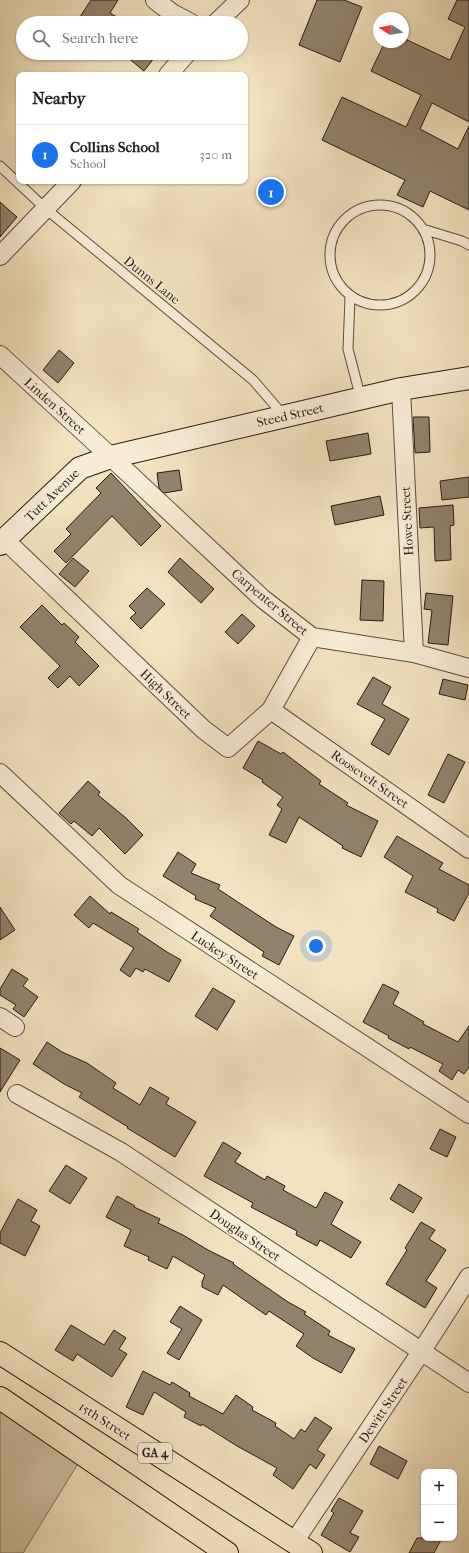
<!DOCTYPE html>
<html lang="en">
<head>
<meta charset="utf-8">
<style>
	body { margin:0; font-family:"IM FELL French Canon",serif; background:#f6f6f6; color:#222 }
	.controls { position:absolute; right:12px; bottom:12px; display:grid; overflow:hidden; border-radius:8px; box-shadow:0 1px 3px #0004 }
	.controls button { width:36px; height:36px; display:grid; place-items:center; padding:0; border:0; border-bottom:1px solid #e0e0e0; background:#fff; color:#222; font:20px sans-serif }
	.compass { position:absolute; left:373px; top:12px; width:36px; height:36px; border-radius:50%; background:#fff; box-shadow:0 1px 3px #0004; rotate:281deg }
	.you { position:absolute; left:316px; top:946px; width:14px; height:14px; margin:-10px; border:3px solid #fff; border-radius:50%; background:#1a73e8; box-shadow:0 0 0 6px #1a73e833 }
	.badge { display:grid; place-items:center; width:26px; height:26px; border-radius:50%; background:#1a73e8; color:#fff; font-size:13px; font-weight:700 }
	.pin { position:absolute; translate:-50% -50%; border:2px solid #fff; box-shadow:0 1px 4px #0006 }
	.list { margin:0; padding:0; list-style:none }
	h2 { display:flex; justify-content:space-between; align-items:center; height:52px; margin:0; padding:0 16px; font-size:17px }
	h2 small { font-size:13px; font-weight:400; color:#767676 }
	.list li { display:grid; grid-template-columns:26px 1fr auto; gap:12px; align-items:center; box-sizing:border-box; height:60px; padding:0 16px; border-top:1px solid #e0e0e0 }
	.list b { display:block; font-size:15px; white-space:nowrap }
	.list p { margin:0; font-size:13px; white-space:nowrap; color:#767676 }
	.list em { font-size:13px; font-style:normal; color:#767676 }
	.icon { flex:none; width:22px; height:22px; fill:none; stroke:currentColor; stroke-width:2; stroke-linecap:round; stroke-linejoin:round }
	.map { position:relative; flex:none; width:469px; height:1553px; overflow:hidden }
	.search { position:absolute; background:#fff; box-shadow:0 1px 3px #0004; left:16px; top:16px; width:232px; height:44px; display:flex; align-items:center; gap:10px; box-sizing:border-box; padding:0 14px; border-radius:22px; color:#767676; font-size:15px }
	.panel { position:absolute; background:#fff; box-shadow:0 1px 3px #0004; left:16px; top:72px; width:232px; height:112px; border-radius:8px }
	.map>svg:first-child { display:block }
	.green { fill:#cfc0a2; stroke:#7a6e5a }
	.building { fill:#90836c; stroke:#261c13 }
	.lines { fill:none; stroke-linecap:round; stroke-linejoin:round }
	.lane-casing { stroke:#594e3e; stroke-width:11 }
	.street-casing { stroke:#594e3e; stroke-width:20 }
	.secondary-casing { stroke:#261c13; stroke-width:24 }
	.primary-casing { stroke:#261c13; stroke-width:24 }
	.lane { stroke:#f7ecd5; stroke-width:9 }
	.street { stroke:#f7ecd5; stroke-width:18 }
	.secondary { stroke:#f7ecd5; stroke-width:22 }
	.primary { stroke:#f2e2bf; stroke-width:22 }
	.labels { text-anchor:middle; dominant-baseline:central; stroke-width:3; stroke-linejoin:round; paint-order:stroke }
	.shield { fill:#f7ecd5; stroke:#655a4d; stroke-width:1 }
	.shield-label { font-size:12px; font-weight:bold; fill:#261c13 }
	.street-label { font-size:13px; fill:#261c13; stroke:#f7ecd5 }
</style>
</head>
<body>
<div class="map">
<svg width="469" height="1553" viewBox="0 0 469 1553">
	<rect width="100%" height="100%" fill="#f2e2bf"/>
	<filter id="stains"><feTurbulence type="fractalNoise" baseFrequency=".005" numOctaves="4"/><feColorMatrix values="0 0 0 0 .2 0 0 0 0 .09 0 0 0 0 .02 0 0 0 .5 -.17"/></filter>
	<radialGradient id="worn" r=".72"><stop offset=".6" stop-color="#630" stop-opacity="0"/><stop offset="1" stop-color="#630" stop-opacity=".3"/></radialGradient>
	<!-- green -->
	<path class="green" d="M0,1389L87,1449L23,1553H0Z"/>
	<!-- building -->
	<path class="building" d="M91,0H118L110,13L127,23H76Z
		M317,0H344L362,7L340,62L299,45Z
		M457,0H469V122L432,103L420,129L458,149L469,126V210L430,191L423,207L397,195L405,180L322,140L342,97L406,127L421,95L371,71L385,42H403V38L450,60L465,27L448,19Z
		M122,53H158L144,71Z
		M0,202L17,217L0,237Z
		M59,350L74,363L58,383L43,370Z
		M413,417H429L430,452L415,453Z
		M368,433L371,454L330,461L326,441Z
		M179,470L182,490L164,493L159,488L157,473Z
		M111,473L161,526L141,546L112,516L66,563L54,551L71,534L66,529L101,493L96,488Z
		M469,477V497L442,500L440,481Z
		M380,496L384,515L335,525L331,506Z
		M453,505L454,525L450,526L451,560L435,561L434,527L420,528L419,508Z
		M73,558L89,571L75,587L59,574Z
		M180,558L214,589L201,603L168,572Z
		M362,580L384,581L383,621L360,620Z
		M147,588L165,604L141,629L130,618L136,613L129,606Z
		M426,593L453,596L448,645L428,643L432,610L424,609Z
		M42,605L62,625L64,623L79,637L75,642L99,666L79,686L70,676L58,688L48,678L60,666L20,627Z
		M242,614L255,626L238,644L225,632Z
		M373,677L391,687L382,704L409,719L389,755L371,744L385,719L357,704Z
		M443,679L468,685L465,700L439,694Z
		M258,741L281,754L283,752L321,781L319,784L348,803L346,805L378,821L361,857L342,848L343,846L299,817L286,843L269,835L282,809L277,805L283,797L262,782L263,780L243,768Z
		M448,754L465,762L444,803L428,795Z
		M88,781L100,792L98,795L126,818L143,835L125,854L99,828L92,836L74,821L71,824L59,813Z
		M397,836L443,863L439,869L469,885V893L454,921L437,912L438,909L405,892L413,876L384,857Z
		M178,852L196,864L191,873L220,885L218,889L276,927L294,936L279,965L262,956L264,952L210,916L216,908L195,899L196,896L163,876Z
		M90,896L110,914L111,912L139,929L137,932L167,952L181,960L169,982L145,969L143,972L136,968L130,977L120,970L134,948L93,923L89,928L74,915Z
		M0,907L15,930L0,940Z
		M12,969L28,979L23,986L38,997L24,1017L13,1009L16,1005L0,995V989Z
		M383,984L399,992L393,1004L424,1022L423,1024L458,1042L469,1026V1067L464,1074L458,1070L452,1080L439,1071L443,1064L410,1047L409,1049L388,1038L389,1036L363,1022Z
		M213,988L235,1001L217,1030L195,1016Z
		M47,1042L62,1052L87,1063L116,1083L113,1088L140,1105L150,1087L169,1098L166,1104L196,1122L175,1157L127,1128L128,1127L79,1097L82,1093L64,1084L33,1064Z
		M0,1048L20,1060L0,1092Z
		M440,1129L456,1137L447,1157L430,1149Z
		M223,1142L241,1153L235,1162L265,1180L267,1176L285,1186L283,1190L316,1208L325,1192L343,1202L331,1224L361,1242L351,1258L320,1240L317,1246L296,1235L297,1231L251,1207L253,1203L204,1176Z
		M66,1165L87,1178L70,1204L49,1191Z
		M399,1184L422,1198L413,1213L390,1199Z
		M117,1196L135,1206L134,1207L160,1219L158,1223L183,1235L208,1250L234,1263L233,1264L288,1302L306,1312L304,1314L330,1331L328,1335L355,1349L341,1373L313,1358L296,1346L304,1334L269,1311L266,1315L223,1285L218,1295L202,1287V1282L205,1275L173,1256L167,1269L148,1260L149,1257L124,1246L131,1230L106,1217Z
		M18,1199L37,1210L31,1221L40,1226L25,1256L0,1243V1233Z
		M421,1222L435,1230L429,1239L446,1250L426,1281L437,1288L425,1308L386,1284L407,1250L405,1248Z
		M180,1306L202,1320L179,1360L167,1353L182,1329L170,1322Z
		M71,1325L104,1345L114,1330L126,1338L119,1349L127,1354L112,1377L77,1354L73,1361L55,1350Z
		M143,1371L170,1385L172,1382L190,1393L189,1396L223,1414L236,1395L253,1407L252,1410L276,1423L275,1426L294,1439L301,1429L305,1432L315,1417L332,1428L317,1450L325,1455L316,1469L310,1464L293,1489L273,1475L277,1468L237,1446L202,1424L201,1426L184,1417L186,1412L154,1392L143,1415L126,1407Z
		M379,1446L407,1461L398,1479L370,1464Z
		M339,1498L363,1511L350,1533L359,1537L350,1552L321,1535L334,1513L331,1511Z
		M417,1538H442L434,1553H409Z"/>
	<g class="lines">
		<defs>
			<path id="lane" d="M0,166L46,209L253,380L284,416
				M330 255a50 50 0 1 1 100 0a50 50 0 1 1-100 0Z
				M426,230L462,241L469,245
				M350,297L348,349L361,399"/>
			<path id="street" d="M155,0L172,13L191,23
				M216,23L240,0
				M168,75L187,53
				M0,256L72,181
				M0,355L111,457L263,599L312,637L414,653L469,668
				M401,389L414,653
				M5,540L203,729L228,748L271,710L312,637
				M271,710L469,849
				M0,773L119,885L469,1114
				M0,1017L15,1027
				M17,1094L121,1152L469,1383
				M294,1542L421,1352L469,1277"/>
			<path id="secondary" d="M0,544L80,468L111,457L401,389L469,378"/>
			<path id="primary" d="M0,1353L311,1553
				M0,1398L227,1553"/>
		</defs>
		<!-- lane casing -->
		<use href="#lane" class="lane-casing"/>
		<!-- street casing -->
		<use href="#street" class="street-casing"/>
		<!-- secondary casing -->
		<use href="#secondary" class="secondary-casing"/>
		<!-- primary casing -->
		<use href="#primary" class="primary-casing"/>
		<!-- lane -->
		<use href="#lane" class="lane"/>
		<!-- street -->
		<use href="#street" class="street"/>
		<!-- secondary -->
		<use href="#secondary" class="secondary"/>
		<!-- primary -->
		<use href="#primary" class="primary"/>
	</g>
	<g class="labels">
		<!-- shield labels -->
		<rect class="shield" x="138" y="1443" width="34" height="20" rx="3"/>
		<g class="shield-label">
			<text x="155" y="1453">GA 4</text>
		</g>
		<!-- street labels -->
		<g class="street-label">
			<text transform="translate(152 280) rotate(39)">Dunns Lane</text>
			<text transform="translate(55 406) rotate(42)">Linden Street</text>
			<text transform="translate(290 415) rotate(-13)">Steed Street</text>
			<text transform="translate(52 495) rotate(-44)">Tutt Avenue</text>
			<text transform="translate(407 521) rotate(-93)">Howe Street</text>
			<text transform="translate(270 602) rotate(40)">Carpenter Street</text>
			<text transform="translate(166 694) rotate(44)">High Street</text>
			<text transform="translate(370 779) rotate(35)">Roosevelt Street</text>
			<text transform="translate(225 955) rotate(33)">Luckey Street</text>
			<text transform="translate(245 1235) rotate(34)">Douglas Street</text>
			<text transform="translate(383 1410) rotate(-56)">Dewitt Street</text>
			<text transform="translate(105 1421) rotate(33)">15th Street</text>
		</g>
	</g>
	<rect width="100%" height="100%" filter="url(#stains)"/>
	<rect width="100%" height="100%" fill="url(#worn)"/>
</svg>
<div class="controls">
<button>+</button>
<button>−</button>
</div>
<svg class="compass" viewBox="-18 -18 36 36"><path d="M0-13l5 13h-10z" fill="#e53935"/><path d="M0 13l5-13h-10z" fill="#767676"/></svg>
<div class="you"></div>
<div class="pin badge" style="left:271px;top:192px">1</div>
<div class="search"><svg class="icon" aria-label="search" viewBox="0 0 24 24"><circle cx="10" cy="10" r="6"/><path d="M15 15l6 6"/></svg>Search here</div>
<section class="panel">
<h2>Nearby<small></small></h2>
<ul class="list">
<li><span class="badge">1</span><div><b>Collins School</b><p>School</p></div><em>320 m</em></li>
</ul>
</section>
</div>
</body>
</html>
